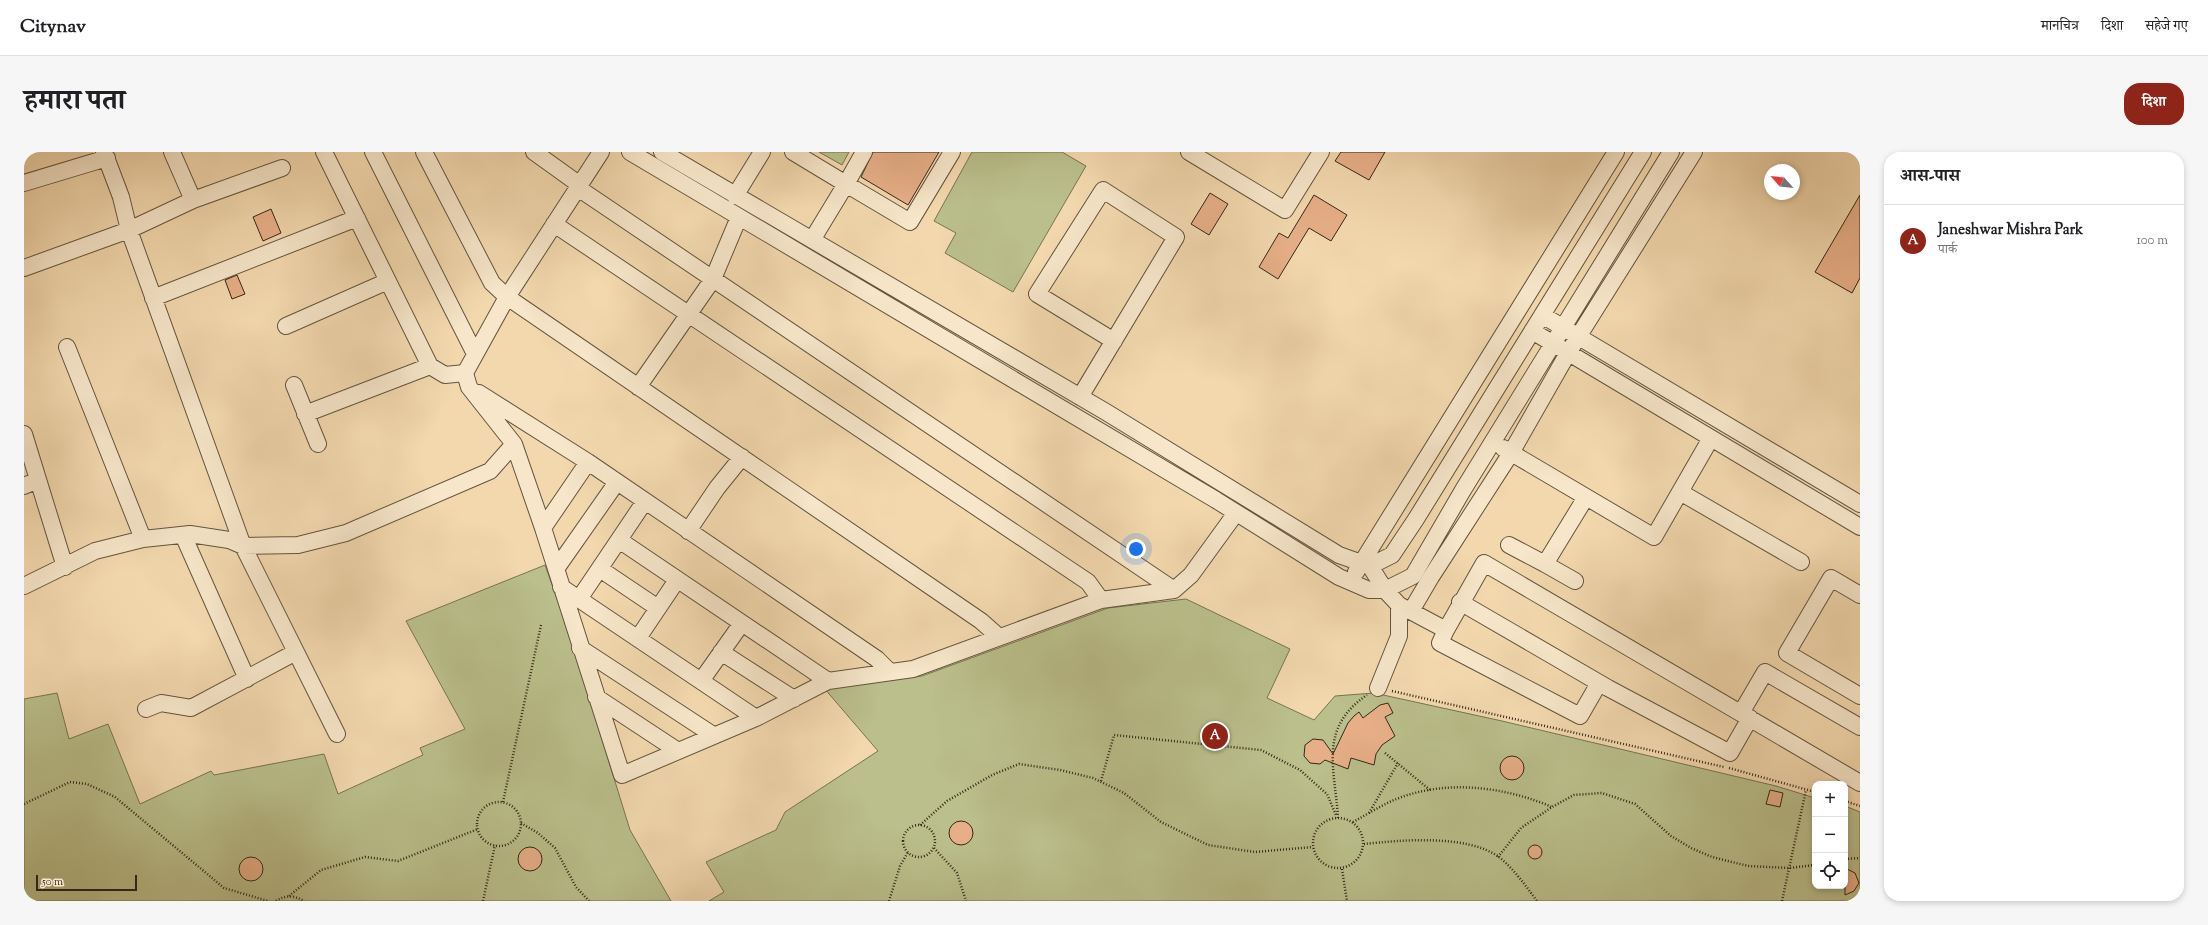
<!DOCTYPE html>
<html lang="hi">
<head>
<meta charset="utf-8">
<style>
	body { margin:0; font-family:"Sorts Mill Goudy","Noto Serif Devanagari",serif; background:#f6f6f6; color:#202124 }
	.controls { position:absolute; right:12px; bottom:12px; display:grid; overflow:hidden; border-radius:8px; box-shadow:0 2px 6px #0003 }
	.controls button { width:36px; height:36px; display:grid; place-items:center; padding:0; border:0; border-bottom:1px solid #e0e0e0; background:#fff; color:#202124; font:20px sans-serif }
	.compass { position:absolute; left:1740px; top:12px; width:36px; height:36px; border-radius:50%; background:#fff; box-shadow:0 2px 6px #0003; rotate:297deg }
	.scale { position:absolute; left:12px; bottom:10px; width:101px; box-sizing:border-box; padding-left:4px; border:2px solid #34281a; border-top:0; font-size:11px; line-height:14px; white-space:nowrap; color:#34281a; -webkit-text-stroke:3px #f7e6ca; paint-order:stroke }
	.you { position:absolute; left:1112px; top:397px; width:14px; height:14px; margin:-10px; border:3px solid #fff; border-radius:50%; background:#1a73e8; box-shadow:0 0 0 6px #1a73e833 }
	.badge { display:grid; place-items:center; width:26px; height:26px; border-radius:50%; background:#8f2418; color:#fff; font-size:13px; font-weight:700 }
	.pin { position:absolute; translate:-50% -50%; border:2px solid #fff; box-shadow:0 1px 4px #0006 }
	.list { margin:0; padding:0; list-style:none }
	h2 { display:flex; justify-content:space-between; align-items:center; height:52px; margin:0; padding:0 16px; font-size:17px }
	h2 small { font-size:13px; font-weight:400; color:#757577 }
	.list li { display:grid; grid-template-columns:26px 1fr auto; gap:12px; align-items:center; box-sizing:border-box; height:72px; padding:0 16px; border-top:1px solid #e0e0e0 }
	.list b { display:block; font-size:15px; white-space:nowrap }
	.list p { margin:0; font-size:13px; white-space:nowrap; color:#757577 }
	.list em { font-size:13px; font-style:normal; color:#757577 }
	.icon { flex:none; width:22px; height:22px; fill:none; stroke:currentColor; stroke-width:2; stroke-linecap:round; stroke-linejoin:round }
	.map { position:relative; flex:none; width:1836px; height:749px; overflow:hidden; border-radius:16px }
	header { display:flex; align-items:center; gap:24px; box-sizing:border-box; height:56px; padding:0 20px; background:#fff; border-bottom:1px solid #e0e0e0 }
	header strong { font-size:19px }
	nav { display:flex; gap:22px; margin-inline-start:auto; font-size:14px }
	.intro { display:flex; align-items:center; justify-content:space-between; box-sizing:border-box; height:96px; padding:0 24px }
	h1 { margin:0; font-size:28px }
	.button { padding:10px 18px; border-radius:16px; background:#8f2418; color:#fff; font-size:14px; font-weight:700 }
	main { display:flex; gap:24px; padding:0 24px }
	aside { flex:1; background:#fff; border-radius:16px; box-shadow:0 2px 6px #0003 }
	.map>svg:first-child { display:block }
	.green { fill:#babf8b; stroke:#777452 }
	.building { fill:#e7af88; stroke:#34281a }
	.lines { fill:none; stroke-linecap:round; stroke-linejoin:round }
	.minor-casing { stroke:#64543f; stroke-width:18 }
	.path { stroke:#34281a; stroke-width:2.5; stroke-dasharray:1 2; stroke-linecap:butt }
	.minor { stroke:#f7e6ca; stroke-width:16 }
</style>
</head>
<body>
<header>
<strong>Citynav</strong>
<nav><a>मानचित्र</a><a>दिशा</a><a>सहेजे गए</a></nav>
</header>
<div class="intro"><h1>हमारा पता</h1><a class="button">दिशा</a></div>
<main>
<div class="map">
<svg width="1836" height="749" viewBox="0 0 1836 749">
	<rect width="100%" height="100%" fill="#f3d8ae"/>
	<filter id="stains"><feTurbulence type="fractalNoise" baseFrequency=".005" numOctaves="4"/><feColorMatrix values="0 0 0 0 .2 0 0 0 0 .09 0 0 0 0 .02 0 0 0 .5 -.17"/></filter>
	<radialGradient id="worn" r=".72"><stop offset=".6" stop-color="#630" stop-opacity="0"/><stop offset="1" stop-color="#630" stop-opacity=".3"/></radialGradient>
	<!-- green -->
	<path class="green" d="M795,0H825L818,13Z
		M948,0H1038L1062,14L989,140L921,101L932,81L910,69Z
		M521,413L544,477L606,678L647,749H0V547L33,541L45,587L84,572L116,652L187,619L190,623L300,602L314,642L399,603L396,596L441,577L382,469Z
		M1162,447L1266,497L1243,546L1290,568L1311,544L1350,541L1478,569L1752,634L1791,646V734H1821V654L1836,660V749H685L700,740L682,710L752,678L761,660L854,599L800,536L898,524L1084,456Z"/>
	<!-- building -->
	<path class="building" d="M849,0H915L884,53L837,25Z
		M1317,0H1361L1345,28L1311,9Z
		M1186,41L1204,52L1185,83L1167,72Z
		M1290,43L1323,63L1307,89L1285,76L1254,127L1235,115L1255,81L1264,86Z
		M1836,43V126L1828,141L1791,120Z
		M247,57L257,81L239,89L229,65Z
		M213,123L221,142L208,147L201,128Z
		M1364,551L1369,561L1361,565L1371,584L1358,593L1352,602L1350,613L1327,606L1324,617L1301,608L1296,612L1286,611L1280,604L1281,593L1289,587L1299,588L1309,602L1324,571L1330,564L1335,560L1339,566L1356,553Z
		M1476 616a12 12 0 1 1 24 0a12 12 0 1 1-24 0Z
		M1746,638L1759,641L1756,655L1742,652Z
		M925 681a12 12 0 1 1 24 0a12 12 0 1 1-24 0Z
		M1504 700a7 7 0 1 1 14 0a7 7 0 1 1-14 0Z
		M494 707a12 12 0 1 1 24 0a12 12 0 1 1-24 0Z
		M215 717a12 12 0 1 1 24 0a12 12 0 1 1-24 0Z
		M1821,716L1831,721L1835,731L1830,739L1821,743Z"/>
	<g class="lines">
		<defs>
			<path id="minor" d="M80,0L97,45L105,78L219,394L313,582
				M148,0L169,48
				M300,0L406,214
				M349,0L451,202
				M400,0L468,131L483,145L957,469L975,485
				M510,0L556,33
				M606,0L1192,348L1315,425L1345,438H1361L1389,424L1439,338L1647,0
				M638,0L1082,260L1315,403L1346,414L1368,403L1392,367L1619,0
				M769,0L822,32L840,0
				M1165,0L1261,58L1297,0
				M0,31L83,6
				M554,36L1150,438
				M711,44L738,0
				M530,72L1064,430L1077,448
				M788,88L822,32L886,70L928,0
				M0,116L105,78L169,48L258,16
				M129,146L333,66
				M1518,163L1836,352
				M262,174L364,129
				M1508,179L1836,375
				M43,195L119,387
				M270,233L294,292
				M614,235L689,127L715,65
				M455,241L564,310L853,507L865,519
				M1056,245L1152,85L1079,38L1013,142L1090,189
				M281,262L406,214L421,223L441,221
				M0,282L41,415
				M490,292L519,376L598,623L732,566L804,529L889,517L1077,448L1150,438L1167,423L1212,361
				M1479,296L1630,385L1687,286
				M0,334L14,328
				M1656,340L1777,410
				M519,376L564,310
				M664,379L693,336L718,305
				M159,383L223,527
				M595,388L804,529
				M1485,393L1521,412
				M1346,414L1361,438L1375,453V484L1354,536
				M532,417L593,330
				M576,417L634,456
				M1332,420L1592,0
				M1551,429L1521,412L1562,345
				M0,434L71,399L119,387L166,382L205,388L219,394L274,393L322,381L466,319L490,292L445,235L441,221L483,145L577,0
				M537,435L732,566
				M1836,443L1807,426L1763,501L1836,544
				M555,447L621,349
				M1436,450L1584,536L1706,601L1726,566
				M1375,453L1422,478L1460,411L1836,631
				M1387,459L1407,425L1487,301L1544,201L1670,0
				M1422,478L1416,491L1556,564L1575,531
				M614,486L653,428
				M556,496L689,583
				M697,500L770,547
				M677,529L718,471
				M572,545L654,599
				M122,557L137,551L167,556L272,500
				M1717,561L1741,520L1836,575"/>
		</defs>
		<!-- minor casing -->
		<use href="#minor" class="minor-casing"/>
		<!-- path -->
		<path class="path" d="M1368,539L1700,615
			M1361,601L1406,638
			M1705,616L1791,640
			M1077,629L1090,583L1237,598L1276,618L1303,642L1312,663
			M1821,649L1836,654
			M479,650L517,473
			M453 672a22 22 0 1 1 44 0a22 22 0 1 1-44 0Z
			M0,652L46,630L63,632L91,645L200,736L244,749
			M1345,661L1374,611
			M1289 691a25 25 0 1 1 50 0a25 25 0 1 1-50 0Z
			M1314,666C1311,616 1294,576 1343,543
			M1329,670C1342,663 1356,654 1370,648C1420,627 1479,634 1528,655
			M497,671L514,681L531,696L552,735L565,749
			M896,673L923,649L968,623L995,612L1036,618L1069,626L1100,641L1137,670L1184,693L1231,700L1289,695
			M879 689a16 16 0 1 1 32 0a16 16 0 1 1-32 0Z
			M1340,692C1377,688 1443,682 1475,705C1490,717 1501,733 1513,749
			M910,696L933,721L942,749
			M1474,705L1497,676L1528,655L1550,643L1578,641L1611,652L1647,684L1667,696L1688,705L1724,714L1765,716L1791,713
			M1821,707L1836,706
			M1318,717L1323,749
			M265,744L297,718L341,705L374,709L454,677
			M252,749C261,743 270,743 280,749
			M459,749L471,693
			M865,749L876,714L884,700
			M1758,749L1782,638"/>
		<!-- minor -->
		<use href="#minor" class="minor"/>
	</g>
	<rect width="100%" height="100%" filter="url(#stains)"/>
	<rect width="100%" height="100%" fill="url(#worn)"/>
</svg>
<div class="controls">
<button>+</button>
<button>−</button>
<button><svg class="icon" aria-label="locate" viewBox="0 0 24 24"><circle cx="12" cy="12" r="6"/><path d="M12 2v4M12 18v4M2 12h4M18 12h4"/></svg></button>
</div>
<svg class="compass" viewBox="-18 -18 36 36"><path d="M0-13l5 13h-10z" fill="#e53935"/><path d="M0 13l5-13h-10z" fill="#757577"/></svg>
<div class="scale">50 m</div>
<div class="you"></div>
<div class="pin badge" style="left:1191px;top:584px">A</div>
</div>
<aside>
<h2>आस-पास<small></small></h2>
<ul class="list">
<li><span class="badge">A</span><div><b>Janeshwar Mishra Park</b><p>पार्क</p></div><em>100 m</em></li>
</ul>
</aside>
</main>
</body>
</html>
